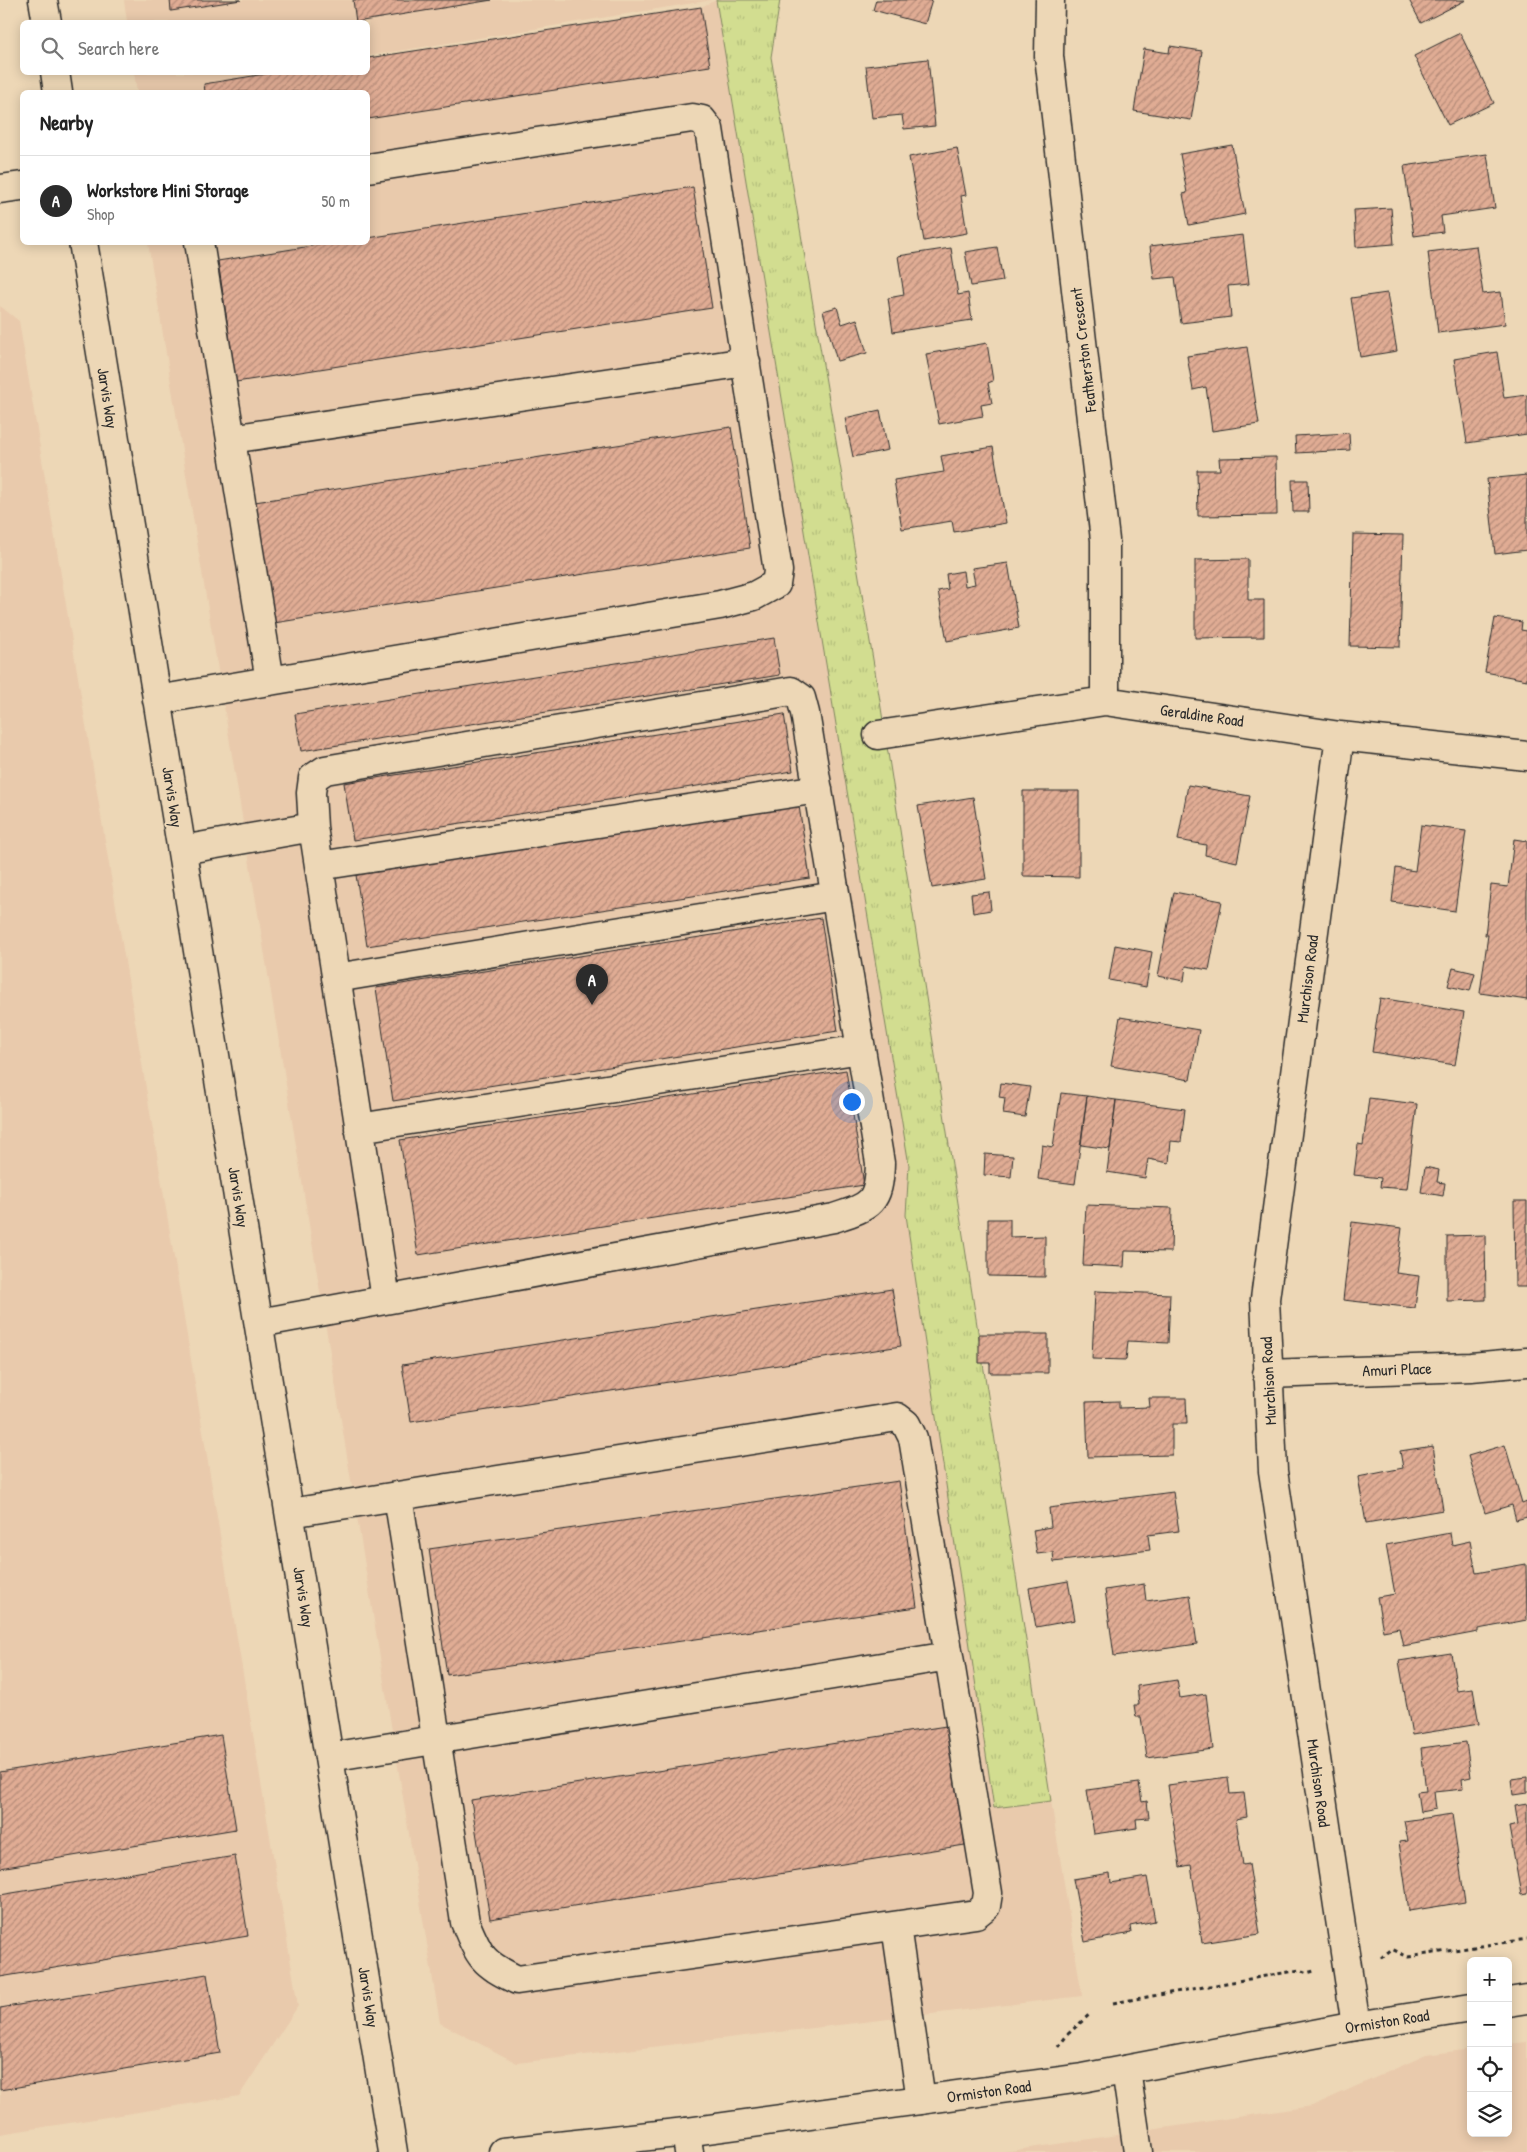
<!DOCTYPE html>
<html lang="en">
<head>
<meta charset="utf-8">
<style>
	body { margin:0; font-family:"Patrick Hand",sans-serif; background:#f2f2f2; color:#222 }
	.controls { position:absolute; right:15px; bottom:15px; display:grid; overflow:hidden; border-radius:8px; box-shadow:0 2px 12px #0003 }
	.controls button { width:45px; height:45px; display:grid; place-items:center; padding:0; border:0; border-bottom:1px solid #e0e0e0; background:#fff; color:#222; font:25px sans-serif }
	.you { position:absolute; left:851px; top:1101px; width:18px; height:18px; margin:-12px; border:4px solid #fff; border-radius:50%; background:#1a73e8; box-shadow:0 0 0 8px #1a73e833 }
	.badge { display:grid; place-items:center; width:32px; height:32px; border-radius:50%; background:#2b2b2b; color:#fff; font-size:16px; font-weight:700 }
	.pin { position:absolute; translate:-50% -41px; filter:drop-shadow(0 1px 2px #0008) }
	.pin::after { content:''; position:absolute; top:26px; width:18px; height:15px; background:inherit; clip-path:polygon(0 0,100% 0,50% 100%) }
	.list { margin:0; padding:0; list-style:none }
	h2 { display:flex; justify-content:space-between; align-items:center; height:65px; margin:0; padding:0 20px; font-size:21px }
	h2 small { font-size:16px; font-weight:400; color:#767676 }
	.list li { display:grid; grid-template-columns:32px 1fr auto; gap:15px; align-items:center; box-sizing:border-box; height:90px; padding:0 20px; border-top:1px solid #e0e0e0 }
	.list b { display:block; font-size:19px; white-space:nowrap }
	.list p { margin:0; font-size:16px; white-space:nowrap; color:#767676 }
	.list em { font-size:16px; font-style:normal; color:#767676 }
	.icon { flex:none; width:28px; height:28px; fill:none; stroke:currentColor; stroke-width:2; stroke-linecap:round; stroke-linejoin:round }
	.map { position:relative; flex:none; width:1527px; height:2152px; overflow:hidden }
	.search { position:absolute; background:#fff; box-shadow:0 2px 12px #0003; left:20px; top:20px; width:350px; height:55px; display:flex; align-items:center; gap:12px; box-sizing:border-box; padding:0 18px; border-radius:8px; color:#767676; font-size:19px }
	.panel { position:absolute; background:#fff; box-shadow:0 2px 12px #0003; left:20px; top:90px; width:350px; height:155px; border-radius:8px }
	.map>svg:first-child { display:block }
	.built { fill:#e9caac }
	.grass { fill:url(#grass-tufts); stroke:#7e845e }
	.building { fill:url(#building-hatch); stroke:#2b2b2b }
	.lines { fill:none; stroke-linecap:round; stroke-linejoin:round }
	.minor-casing { stroke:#2b2b2b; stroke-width:31 }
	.major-casing { stroke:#2b2b2b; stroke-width:31 }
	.path { stroke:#2b2b2b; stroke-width:3; stroke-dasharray:4 4; stroke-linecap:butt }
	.minor { stroke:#edd7b6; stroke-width:28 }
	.major { stroke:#edd7b6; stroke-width:28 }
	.labels { text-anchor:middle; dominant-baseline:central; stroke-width:4; stroke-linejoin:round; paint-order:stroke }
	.street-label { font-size:16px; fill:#2b2b2b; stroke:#edd7b6 }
</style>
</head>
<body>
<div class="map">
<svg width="1527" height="2152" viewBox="0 0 1527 2152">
	<defs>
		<pattern id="grass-tufts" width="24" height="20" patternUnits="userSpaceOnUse" patternTransform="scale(1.25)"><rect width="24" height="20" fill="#d2dd90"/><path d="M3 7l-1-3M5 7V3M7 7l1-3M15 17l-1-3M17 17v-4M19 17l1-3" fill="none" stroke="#b4be7c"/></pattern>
		<pattern id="building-hatch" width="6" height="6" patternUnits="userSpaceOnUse" patternTransform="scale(1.25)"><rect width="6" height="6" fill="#e0ac94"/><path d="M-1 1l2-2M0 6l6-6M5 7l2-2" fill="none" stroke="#b68c79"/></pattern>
	</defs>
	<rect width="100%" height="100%" fill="#edd7b6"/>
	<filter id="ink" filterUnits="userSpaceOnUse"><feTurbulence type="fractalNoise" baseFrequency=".02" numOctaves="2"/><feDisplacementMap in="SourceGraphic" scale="10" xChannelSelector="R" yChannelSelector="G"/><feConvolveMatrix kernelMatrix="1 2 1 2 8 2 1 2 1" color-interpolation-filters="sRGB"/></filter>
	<g filter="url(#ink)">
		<!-- built -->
		<path class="built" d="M124,0H712L368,56V22H127Z
			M716,0L909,1165L906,1215L995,1808L1051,1801L1082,1996L517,2063L440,2023L148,243L368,242V92H137L134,73H266L228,79L273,73L368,72V58L701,7Z
			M0,306L19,321L298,2006L239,2096L0,2134Z
			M1527,2042V2152H1004L1312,2106L1426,2055L1471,2049V2133H1508V2044Z"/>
		<!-- grass -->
		<path class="grass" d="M716,0H780L771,57L879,695L1051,1801L994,1808L906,1215L909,1165Z"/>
		<!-- building -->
		<path class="building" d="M170,0H241L171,11Z
			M353,0H492L356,22Z
			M876,0H932L925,24L873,10Z
			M1409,0H1466L1421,23Z
			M701,7L710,66L368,119V92H205L204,84L277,72H368V58Z
			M1460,33L1494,103L1448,125L1414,56Z
			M1170,46L1202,51L1191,120L1134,111L1144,49L1169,53Z
			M928,59L935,126L904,129L902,115L872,118L866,66Z
			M1232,145L1245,214L1189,225L1183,194L1187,193L1180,154Z
			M957,148L966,195L961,196L967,233L924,241L909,157Z
			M1487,154L1495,208L1441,216L1443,232L1414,236L1404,166Z
			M693,187L712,308L236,382L218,261L336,242H368V238Z
			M1391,208L1394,244L1356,247L1354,210Z
			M1243,235L1249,284L1228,286L1231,317L1181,323L1175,277L1154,279L1150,246Z
			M1476,246L1483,294L1501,292L1505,324L1438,333L1428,252Z
			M997,247L1003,281L971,286L965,252Z
			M951,248L958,295L968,293L972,320L893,332L888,298L904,295L898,256Z
			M1387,293L1397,351L1360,357L1351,298Z
			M837,307L842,324L857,319L867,353L837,361L823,311Z
			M987,343L993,381L988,383L992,403L981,405L983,416L939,424L926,354Z
			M1247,347L1259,424L1212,431L1206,387L1193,390L1187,356Z
			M1497,352L1504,398L1527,395V434L1467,443L1454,359Z
			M880,410L888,450L853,457L845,418Z
			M731,427L750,548L274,623L255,502Z
			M1349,433L1350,450L1296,453L1295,436Z
			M993,447L1006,523L954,532L952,521L902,529L894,480L944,472L941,456Z
			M1276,457L1277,515L1198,516L1197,470H1220L1219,458Z
			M1527,475V550L1495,554L1487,479Z
			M1292,480H1308L1309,512H1293Z
			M1353,534L1403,535L1400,647L1350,646Z
			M1248,559V600H1264V637L1195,638V560Z
			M1008,563L1019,628L947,641L938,591L948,589L946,574L963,571L965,586L975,584L972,568Z
			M1495,618L1522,622L1521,630L1527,631V680L1485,672Z
			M774,638L780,675L301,751L295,714Z
			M784,714L793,771L353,840L344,783Z
			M1188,785L1250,796L1237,862L1205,855L1206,845L1178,840Z
			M1023,791H1079V877L1023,876Z
			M973,797L986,879L932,888L918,806Z
			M799,806L810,878L367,946L356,875Z
			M1421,825L1466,831L1455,911L1392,902L1396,868L1415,871Z
			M1514,839L1527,841V1000L1480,993L1488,935H1485L1491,885L1508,887Z
			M989,892L991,910L973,913L971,894Z
			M1174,892L1222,901L1209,970L1186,966L1184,981L1158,976Z
			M821,918L838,1031L393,1101L376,988Z
			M1115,945L1152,952L1146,987L1109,980Z
			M1453,968L1475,973L1470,991L1448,986Z
			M1380,998L1464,1012L1455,1065L1372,1052Z
			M1120,1017L1199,1030L1190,1080L1111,1066Z
			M846,1070L864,1185L418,1255L400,1140Z
			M1001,1083L1030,1087L1025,1117L1003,1114L1005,1098L999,1097Z
			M1061,1093L1087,1096L1075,1184L1038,1179L1042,1145L1053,1147Z
			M1087,1096L1116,1100L1110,1149L1081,1145Z
			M1369,1098L1417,1104L1407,1189L1380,1187L1381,1178L1354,1175L1358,1144L1363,1145Z
			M1116,1100L1185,1109L1181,1142L1171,1141L1169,1163L1148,1159L1145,1178L1107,1172Z
			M985,1154L1013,1156L1011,1177L984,1175Z
			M1425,1167L1439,1170L1437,1182L1445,1183L1443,1196L1421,1192Z
			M1514,1201H1527V1287H1515Z
			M1086,1205L1172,1208L1171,1252L1125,1251L1124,1267L1083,1265Z
			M988,1219H1010V1237L1045,1236V1277L988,1276Z
			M1352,1222L1402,1228L1396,1273L1419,1276L1415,1308L1343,1300Z
			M1485,1235L1486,1300L1447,1301V1236Z
			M892,1289L901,1346L411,1422L402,1365Z
			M1095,1291L1170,1294L1168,1343L1128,1341L1126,1360L1092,1359Z
			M979,1334H1048V1373H990V1363H979Z
			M1149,1398H1186L1187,1424H1172V1455L1088,1457L1086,1402L1119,1401V1408L1150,1407Z
			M1505,1445L1522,1503L1527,1501V1517L1516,1520L1512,1505L1485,1513L1468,1456Z
			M1433,1446L1443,1510L1366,1523L1358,1477L1403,1468L1400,1451Z
			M899,1481L917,1607L447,1675L429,1549Z
			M1173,1492L1179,1531L1148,1535L1150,1550L1054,1562L1053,1552L1037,1554L1033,1530L1051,1527L1049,1508Z
			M1450,1533L1452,1545L1470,1541L1476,1573L1526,1564L1527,1620L1478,1629V1632L1403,1646L1399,1628L1383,1631L1377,1597L1395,1594L1386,1545Z
			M1068,1581L1075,1620L1036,1627L1029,1588Z
			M1144,1584L1146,1601L1190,1595L1197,1644L1114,1656L1105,1590Z
			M1451,1653L1457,1691L1473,1689L1479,1724L1412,1735L1399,1661Z
			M1177,1680L1180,1698L1206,1694L1213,1749L1147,1758L1141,1717H1136L1134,1705H1139L1137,1686Z
			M946,1726L965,1845L490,1919L471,1800Z
			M221,1735L236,1829L0,1868V1772Z
			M1466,1742L1471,1777L1462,1779L1463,1789L1434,1792L1436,1809L1420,1812L1417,1792L1426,1791L1421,1748Z
			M1228,1777L1230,1794L1244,1793L1247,1817L1236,1819L1243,1865L1249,1864L1260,1934L1202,1943L1191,1865L1180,1867L1168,1785Z
			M1527,1777V1793L1513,1795L1511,1779Z
			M1139,1783L1142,1802L1147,1801L1149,1818L1136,1819L1137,1828L1094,1834L1087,1790Z
			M1527,1804V1894L1521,1895L1509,1827L1518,1825L1515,1806Z
			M1452,1814L1465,1902L1409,1911L1399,1842L1408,1841L1404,1821Z
			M235,1856L248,1936L0,1977V1895Z
			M1110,1873L1111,1883L1147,1877L1155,1921L1130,1926L1131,1933L1085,1942L1073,1879Z
			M207,1974L220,2053L0,2090V2008Z"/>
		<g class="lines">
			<defs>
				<path id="minor" d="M43,0L47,22
					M1050,0L1049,56L1105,540V701
					M55,72L58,92
					M0,189L22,186
					M83,242L393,2152
					M199,242L270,681
					M231,439L746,362
					M157,700L720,605L754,596L776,584L778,571L709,129L702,120L692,118L368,168
					M878,735L1105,701L1340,736L1527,756
					M1340,736L1265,1299L1273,1471L1356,2026
					M182,850L313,827L386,1299
					M319,866L818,789
					M336,978L835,896
					M359,1128L861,1049
					M259,1323L834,1218C870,1206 879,1204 880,1163L805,713L801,698L791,691L325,770L313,778L311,793L313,827
					M1267,1374L1471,1367L1527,1362
					M290,1513L897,1417L906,1424L913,1438L988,1893L986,1906L976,1914L517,1980C482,1963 480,1958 465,1922L398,1496
					M330,1757L949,1656
					M896,1926L921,2100
					M1126,2070L1138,2152
					M686,2132L689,2152"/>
				<path id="major" d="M1508,2002L1527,1999
					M503,2152L686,2132L1082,2078L1356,2026L1471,2008"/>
			</defs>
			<!-- minor casing -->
			<use href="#minor" class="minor-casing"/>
			<!-- major casing -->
			<use href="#major" class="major-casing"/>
			<!-- path -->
			<path class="path" d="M1381,1958L1392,1949L1408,1957L1527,1939
				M1113,2003L1300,1970L1307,1973L1314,1971
				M1058,2047L1068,2034L1090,2014"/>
			<!-- minor -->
			<use href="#minor" class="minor"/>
			<!-- major -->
			<use href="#major" class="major"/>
		</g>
	</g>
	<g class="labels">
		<!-- street labels -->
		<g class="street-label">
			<text transform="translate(1083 350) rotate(-97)">Featherston Crescent</text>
			<text transform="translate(108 398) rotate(81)">Jarvis Way</text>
			<text transform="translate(1202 715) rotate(8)">Geraldine Road</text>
			<text transform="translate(173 797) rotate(81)">Jarvis Way</text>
			<text transform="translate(1307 979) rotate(-83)">Murchison Road</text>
			<text transform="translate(239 1197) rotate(81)">Jarvis Way</text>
			<text transform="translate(1397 1369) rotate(-2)">Amuri Place</text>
			<text transform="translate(1268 1381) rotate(-93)">Murchison Road</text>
			<text transform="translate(304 1597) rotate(81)">Jarvis Way</text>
			<text transform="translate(1319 1783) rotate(82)">Murchison Road</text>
			<text transform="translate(369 1997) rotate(81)">Jarvis Way</text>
			<text transform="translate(1387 2021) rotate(-9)">Ormiston Road</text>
			<text transform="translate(989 2091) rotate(-8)">Ormiston Road</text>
		</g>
	</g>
</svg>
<div class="controls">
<button>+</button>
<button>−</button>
<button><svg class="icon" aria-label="locate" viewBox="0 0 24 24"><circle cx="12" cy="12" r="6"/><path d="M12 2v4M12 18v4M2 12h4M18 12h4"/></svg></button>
<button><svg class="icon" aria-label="layers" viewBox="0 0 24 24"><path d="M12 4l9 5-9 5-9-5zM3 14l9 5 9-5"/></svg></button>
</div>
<div class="you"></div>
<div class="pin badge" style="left:592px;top:1005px">A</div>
<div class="search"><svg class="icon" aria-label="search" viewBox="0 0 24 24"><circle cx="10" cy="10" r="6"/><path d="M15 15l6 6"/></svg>Search here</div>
<section class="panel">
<h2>Nearby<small></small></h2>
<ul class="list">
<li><span class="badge">A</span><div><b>Workstore Mini Storage</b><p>Shop</p></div><em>50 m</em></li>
</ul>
</section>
</div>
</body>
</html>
